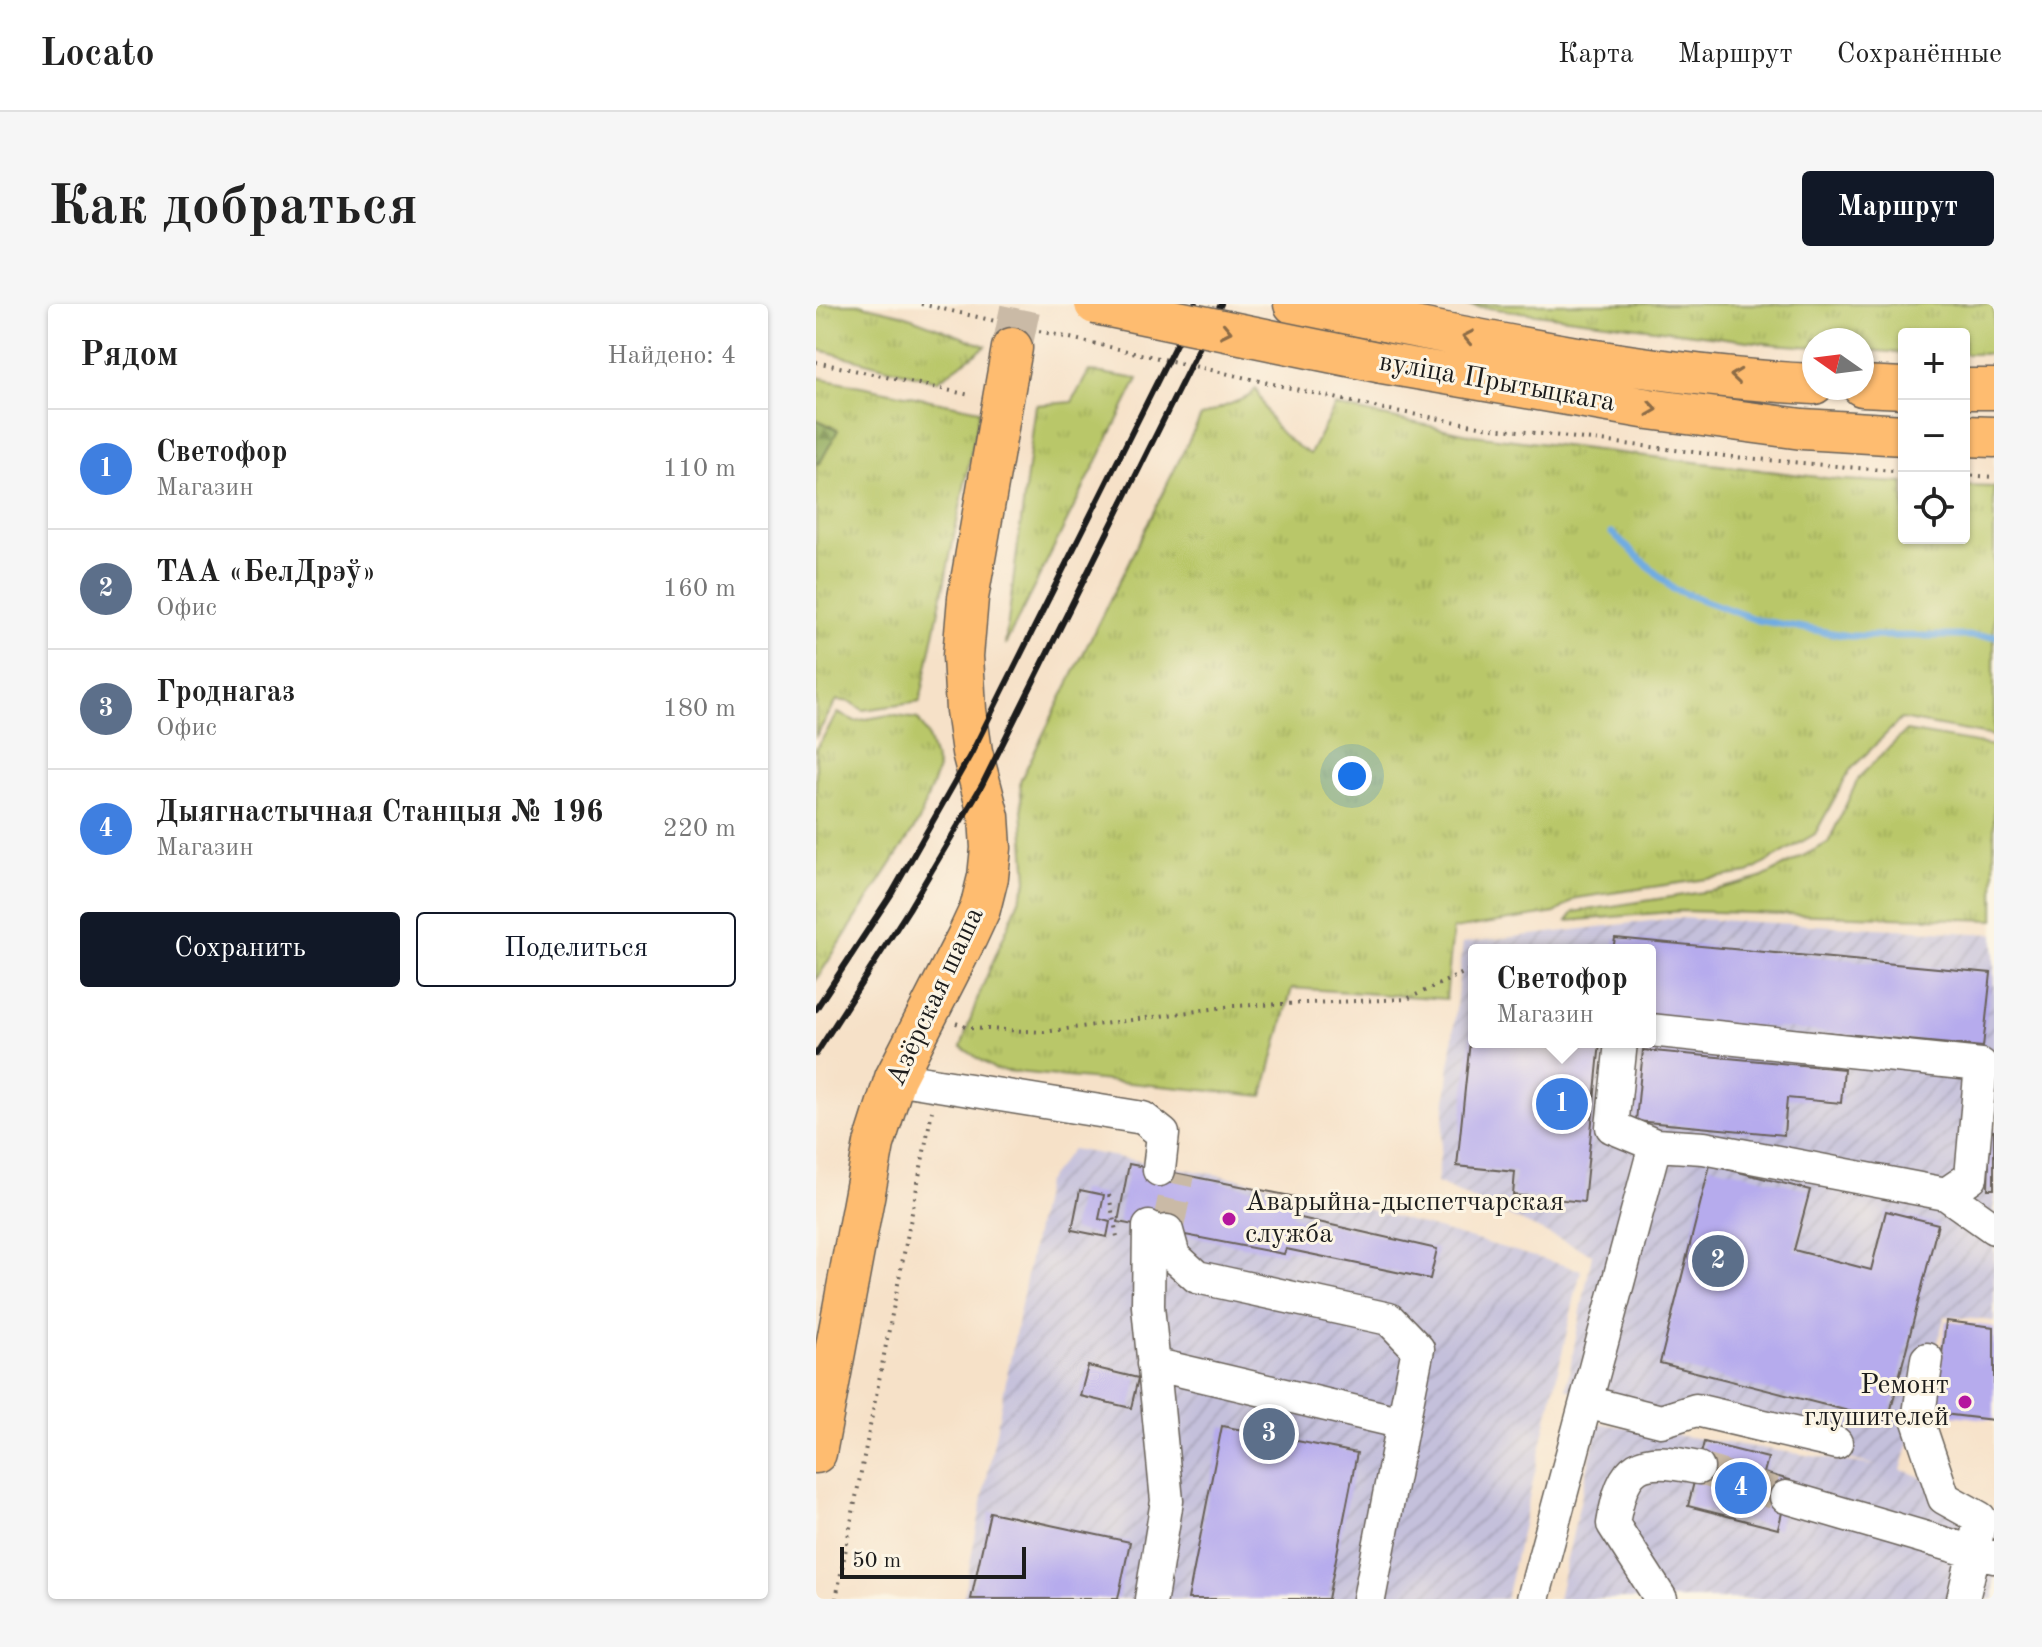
<!DOCTYPE html>
<html lang="ru">
<head>
<meta charset="utf-8">
<style>
	body { margin:0; font-family:"Old Standard TT",serif; background:#f6f6f6; color:#222 }
	.controls { position:absolute; right:24px; top:24px; display:grid; overflow:hidden; border-radius:8px; box-shadow:0 2px 6px #0004 }
	.controls button { width:72px; height:72px; display:grid; place-items:center; padding:0; border:0; border-bottom:2px solid #e0e0e0; background:#fff; color:#222; font:40px sans-serif }
	.compass { position:absolute; left:986px; top:24px; width:72px; height:72px; border-radius:50%; background:#fff; box-shadow:0 2px 6px #0004; rotate:284deg }
	.scale { position:absolute; left:24px; bottom:20px; width:186px; box-sizing:border-box; padding-left:8px; border:4px solid #1c1c1c; border-top:0; font-size:22px; line-height:28px; white-space:nowrap; color:#1c1c1c; -webkit-text-stroke:6px #fcf5e5; paint-order:stroke }
	.you { position:absolute; left:536px; top:472px; width:28px; height:28px; margin:-20px; border:6px solid #fff; border-radius:50%; background:#1a73e8; box-shadow:0 0 0 12px #1a73e833 }
	.badge { display:grid; place-items:center; width:52px; height:52px; border-radius:50%; background:#111827; color:#fff; font-size:26px; font-weight:700 }
	.pin { position:absolute; translate:-50% -50%; border:4px solid #fff; box-shadow:0 2px 8px #0006 }
	.popup { position:absolute; left:652px; top:640px; width:188px; height:104px; box-sizing:border-box; display:grid; place-content:center; border-radius:8px; background:#fff; filter:drop-shadow(0 2px 6px #0005); font-size:26px; white-space:nowrap; color:#767676 }
	.popup b { font-size:30px; color:#222 }
	.popup::after { content:''; position:absolute; left:50%; top:100%; margin-left:-16px; border:16px solid transparent; border-top-color:#fff }
	.list { margin:0; padding:0; list-style:none }
	h2 { display:flex; justify-content:space-between; align-items:center; height:104px; margin:0; padding:0 32px; font-size:34px }
	h2 small { font-size:26px; font-weight:400; color:#767676 }
	.list li { display:grid; grid-template-columns:52px 1fr auto; gap:24px; align-items:center; box-sizing:border-box; height:120px; padding:0 32px; border-top:2px solid #e0e0e0 }
	.list b { display:block; font-size:30px; white-space:nowrap }
	.list p { margin:0; font-size:26px; white-space:nowrap; color:#767676 }
	.list em { font-size:26px; font-style:normal; color:#767676 }
	.actions { display:flex; gap:16px; padding:24px 32px }
	.actions a { flex:1; padding:18px 0; border:2px solid #111827; border-radius:8px; text-align:center; font-size:28px; color:#111827 }
	.actions .main { background:#111827; color:#fff }
	.icon { flex:none; width:44px; height:44px; fill:none; stroke:currentColor; stroke-width:2; stroke-linecap:round; stroke-linejoin:round }
	.map { position:relative; flex:none; width:1178px; height:1295px; overflow:hidden; border-radius:8px }
	header { display:flex; align-items:center; gap:48px; box-sizing:border-box; height:112px; padding:0 40px; background:#fff; border-bottom:2px solid #e0e0e0 }
	header strong { font-size:38px }
	nav { display:flex; gap:44px; margin-inline-start:auto; font-size:28px }
	.intro { display:flex; align-items:center; justify-content:space-between; box-sizing:border-box; height:192px; padding:0 48px }
	h1 { margin:0; font-size:56px }
	.button { padding:20px 36px; border-radius:8px; background:#111827; color:#fff; font-size:28px; font-weight:700 }
	main { display:flex; gap:48px; padding:0 48px }
	aside { flex:1; background:#fff; border-radius:8px; box-shadow:0 2px 6px #0004 }
	.map>svg:first-child { display:block }
	.industrial { fill:url(#industrial-furrows); fill-rule:evenodd }
	.grass { fill:url(#grass-tufts); stroke:#6a7242; stroke-width:2 }
	.forest { fill:url(#forest-firs); stroke:#57643c; stroke-width:2 }
	.lines { fill:none; stroke-linecap:round; stroke-linejoin:round }
	.stream { stroke:#70ace2; stroke-width:7 }
	.building { fill:#b6abed }
	.minor-tunnel { stroke:#cabaa6; stroke-width:32; stroke-dasharray:32 16; stroke-linecap:butt }
	.major-tunnel { stroke:#cabaa6; stroke-width:40; stroke-dasharray:40 20; stroke-linecap:butt }
	.minor-casing { stroke:#686158; stroke-width:35 }
	.major-casing { stroke:#686158; stroke-width:43 }
	.path { stroke:#686158; stroke-width:4; stroke-dasharray:2 6; stroke-linecap:butt }
	.minor { stroke:#fff; stroke-width:32 }
	.major { stroke:#febc70; stroke-width:40 }
	.rail { stroke:#1c1c1c; stroke-width:6 }
	.major-bridge-casing { stroke:#686158; stroke-width:43; stroke-linecap:butt }
	.major-bridge { stroke:#febc70; stroke-width:40 }
	.oneway { stroke:#8d6c46 }
	.poi-dot { fill:#b5179e; stroke:#fcf5e5; stroke-width:3 }
	.labels { text-anchor:middle; dominant-baseline:central; stroke-width:6; stroke-linejoin:round; paint-order:stroke }
	.street-label { font-size:28px; fill:#1c1c1c; stroke:#fcf5e5 }
	.poi-label { font-size:28px; fill:#1c1c1c; stroke:#fcf5e5; text-anchor:start }
</style>
</head>
<body>
<header>
<strong>Locato</strong>
<nav><a>Карта</a><a>Маршрут</a><a>Сохранённые</a></nav>
</header>
<div class="intro"><h1>Как добраться</h1><a class="button">Маршрут</a></div>
<main>
<aside>
<h2>Рядом<small>Найдено: 4</small></h2>
<ul class="list">
<li><span class="badge" style="background:#3f7fe0">1</span><div><b>Светофор</b><p>Магазин</p></div><em>110 m</em></li>
<li><span class="badge" style="background:#5c6f8a">2</span><div><b>ТАА «БелДрэў»</b><p>Офис</p></div><em>160 m</em></li>
<li><span class="badge" style="background:#5c6f8a">3</span><div><b>Гроднагаз</b><p>Офис</p></div><em>180 m</em></li>
<li><span class="badge" style="background:#3f7fe0">4</span><div><b>Дыягнастычная Станцыя № 196</b><p>Магазин</p></div><em>220 m</em></li>
</ul>
<div class="actions"><a class="main">Сохранить</a><a>Поделиться</a></div>
</aside>
<div class="map">
<svg width="1178" height="1295" viewBox="0 0 1178 1295">
	<defs>
		<pattern id="industrial-furrows" width="10" height="10" patternUnits="userSpaceOnUse" patternTransform="scale(2)"><rect width="10" height="10" fill="#c4c0db"/><path d="M-1 1l2-2M0 10L10 0M9 11l2-2" fill="none" stroke="#a8a4bb"/></pattern>
		<pattern id="grass-tufts" width="24" height="20" patternUnits="userSpaceOnUse" patternTransform="scale(2)"><rect width="24" height="20" fill="#b9c769"/><path d="M3 7l-1-3M5 7V3M7 7l1-3M15 17l-1-3M17 17v-4M19 17l1-3" fill="none" stroke="#9eaa5a"/></pattern>
		<pattern id="forest-firs" width="22" height="20" patternUnits="userSpaceOnUse" patternTransform="scale(2)"><rect width="22" height="20" fill="#92ac5d"/><path d="M5 1l3.5 6h-7zM16 11l3.5 6h-7z" fill="#768b4c"/></pattern>
	</defs>
	<rect width="100%" height="100%" fill="#fcf5e5"/>
	<filter id="ink" filterUnits="userSpaceOnUse"><feTurbulence type="fractalNoise" baseFrequency=".0125" numOctaves="2"/><feDisplacementMap in="SourceGraphic" scale="16" xChannelSelector="R" yChannelSelector="G"/><feConvolveMatrix kernelMatrix="1 2 1 2 8 2 1 2 1" color-interpolation-filters="sRGB"/></filter>
	<filter id="wash" filterUnits="userSpaceOnUse"><feTurbulence type="fractalNoise" baseFrequency=".006" numOctaves="4" result="noise"/><feDisplacementMap in="SourceGraphic" scale="32" xChannelSelector="R" yChannelSelector="G"/><feGaussianBlur stdDeviation="1.8" result="paint"/><feColorMatrix in="noise" values="0 0 0 0 0 0 0 0 0 0 0 0 0 0 0 0 0 1.4 0 .05"/><feComposite in="paint" operator="in"/></filter>
	<g filter="url(#wash)">
		<rect width="100%" height="100%" fill="#f6e1c8"/>
		<!-- industrial -->
		<path class="industrial" d="M860,614L1178,630V1017L1129,1012L1085,1166L1096,1169L1167,1204L1178,1207V1295H742L782,1119L1061,1162L750,1085L776,950L621,879L647,639ZM658,646H834V738H658Z
			M256,845L481,885L765,966L690,1295H147L229,879Z"/>
		<!-- grass -->
		<path class="grass" d="M0,0H42L85,10L170,42L121,77L0,45Z
			M641,0H1178V50H1148V30H1088V49L1046,46V36H998V43L956,40Z
			M273,67L322,75L189,341L220,101L256,98Z
			M0,73L164,106L104,398L47,406L35,398L21,396L0,432Z
			M440,84C454,119 461,131 494,150L519,102L657,131L1026,176L1088,179V234H1148V182L1178,183V432L1085,415L1034,466L999,530L932,569L761,594L739,609L637,625L630,695L476,684L447,792L180,766L145,743L162,693L211,577L204,477L385,112L434,92Z
			M22,409L39,417L73,411L102,415L111,430L122,465L103,517L0,676V445Z
			M1090,427L1178,442V616L865,607L751,617L758,608L900,586L945,574L1012,539L1043,473Z"/>
		<!-- forest -->
		<path class="forest" d="M0,115L22,126L4,159L0,160Z"/>
		<g class="lines">
			<!-- stream -->
			<path class="stream" d="M796,229L857,285L941,316L1033,332H1178"/>
		</g>
		<g id="blocks">
			<!-- building -->
			<path class="building" d="M799,634L1175,669L1167,743L834,712V646H797Z
				M656,717H658V738H784L768,898L697,891L699,868L641,862Z
				M827,746L1028,765L1025,799L971,794L968,831L820,817Z
				M1174,827H1178V885H1172Z
				M313,860L480,893L476,912L621,945L614,975L470,945L468,950L302,918Z
				M894,861L994,886L978,946L1055,966L1070,907L1122,920L1072,1117L844,1059Z
				M264,886L288,891L283,915L294,918L291,933L256,926Z
				M1130,1017L1178,1023V1116L1119,1109Z
				M272,1062L322,1074L315,1104L264,1092Z
				M406,1122L541,1149L512,1295H372Z
				M888,1138L952,1154L948,1169L974,1176L962,1225L872,1202Z
				M174,1208L314,1238L302,1295H155Z"/>
		</g>
	</g>
	<g filter="url(#ink)">
		<use href="#blocks" fill-opacity="0" stroke="#686158" stroke-width="2"/>
		<g class="lines">
			<!-- minor-tunnel -->
			<path class="minor-tunnel" d="M351,927L363,870
				M882,1164L970,1193"/>
			<!-- major-tunnel -->
			<path class="major-tunnel" d="M196,44L205,0"/>
			<defs>
				<path id="minor" d="M834,726L1165,761L1155,873L1130,890
					M805,738L796,823L839,841
					M79,774L327,814L347,830L343,866
					M333,923L332,1002L351,1197L335,1295
					M351,927L358,952L381,973L573,1015L602,1045L587,1119
					M1111,1055L1102,1117L1128,1194L1164,1214L1158,1248L1178,1253
					M337,1060L587,1119L553,1295
					M770,1098L845,1117L880,1106L1020,1139
					M970,1193L1158,1248L1147,1295
					M717,1295L839,841L888,844L1130,890L1178,924
					M845,1295L797,1220C807,1158 823,1151 882,1164"/>
				<path id="major" d="M478,0C650,32 823,72 998,80
					M566,59L833,105L986,125L1088,131
					M1046,82L1088,84
					M1148,85H1178
					M1148,132L1178,133
					M0,1149L58,840L79,774L151,633L164,605L172,573L175,544L173,513L156,448L150,406L147,352L152,294L196,44"/>
			</defs>
			<!-- minor casing -->
			<use href="#minor" class="minor-casing"/>
			<!-- major casing -->
			<use href="#major" class="major-casing"/>
			<!-- path -->
			<path class="path" d="M105,0L179,17
				M223,27L563,104L669,123L918,153L1088,168
				M0,58L154,91
				M1148,171L1178,173
				M140,719L152,724L228,728L417,702L591,695L658,664
				M293,891L302,938
				M20,1295L116,807"/>
			<!-- minor -->
			<use href="#minor" class="minor"/>
			<!-- major -->
			<use href="#major" class="major"/>
			<!-- rail -->
			<path class="rail" d="M0,705L76,589L156,448L380,0
				M0,750L93,605L166,481L405,0"/>
			<defs>
				<path id="major-bridge" d="M279,0L566,59"/>
			</defs>
			<!-- major-bridge casing -->
			<use href="#major-bridge" class="major-bridge-casing"/>
			<!-- major-bridge -->
			<use href="#major-bridge" class="major-bridge"/>
		</g>
		<!-- one-way arrows -->
		<defs><path id="oneway-chevron" d="M-2-3.5L2.5 0L-2 3.5" fill="none" stroke-width="1.6" stroke-linecap="round" stroke-linejoin="round" transform="scale(2)"/></defs>
		<g class="oneway">
			<use href="#oneway-chevron" transform="translate(410 27) rotate(12)"/>
			<use href="#oneway-chevron" transform="translate(652 33) rotate(-169)"/>
			<use href="#oneway-chevron" transform="translate(920 72) rotate(-174)"/>
			<use href="#oneway-chevron" transform="translate(836 105) rotate(8)"/>
		</g>
	</g>
	<!-- markers -->
	<g class="poi-dot">
		<circle cx="413" cy="915" r="8"/>
		<circle cx="1149" cy="1098" r="8"/>
	</g>
	<g class="labels">
		<!-- street labels -->
		<g class="street-label">
			<text transform="translate(681 79) rotate(10)">вуліца Прытыцкага</text>
			<text transform="translate(120 693) rotate(-65)">Азёрская шаша</text>
		</g>
		<!-- poi labels -->
		<g class="poi-label">
			<text x="429" y="899">Аварыйна-дыспетчарская<tspan x="429" dy="32">служба</tspan></text>
			<text x="1133" y="1082" text-anchor="end">Ремонт<tspan x="1133" dy="32">глушителей</tspan></text>
		</g>
	</g>
</svg>
<div class="controls">
<button>+</button>
<button>−</button>
<button><svg class="icon" aria-label="locate" viewBox="0 0 24 24"><circle cx="12" cy="12" r="6"/><path d="M12 2v4M12 18v4M2 12h4M18 12h4"/></svg></button>
</div>
<svg class="compass" viewBox="-18 -18 36 36"><path d="M0-13l5 13h-10z" fill="#e53935"/><path d="M0 13l5-13h-10z" fill="#767676"/></svg>
<div class="scale">50 m</div>
<div class="you"></div>
<div class="pin badge" style="left:746px;top:800px;background:#3f7fe0">1</div>
<div class="popup"><b>Светофор</b>Магазин</div>
<div class="pin badge" style="left:902px;top:957px;background:#5c6f8a">2</div>
<div class="pin badge" style="left:453px;top:1130px;background:#5c6f8a">3</div>
<div class="pin badge" style="left:925px;top:1184px;background:#3f7fe0">4</div>
</div>
</main>
</body>
</html>
